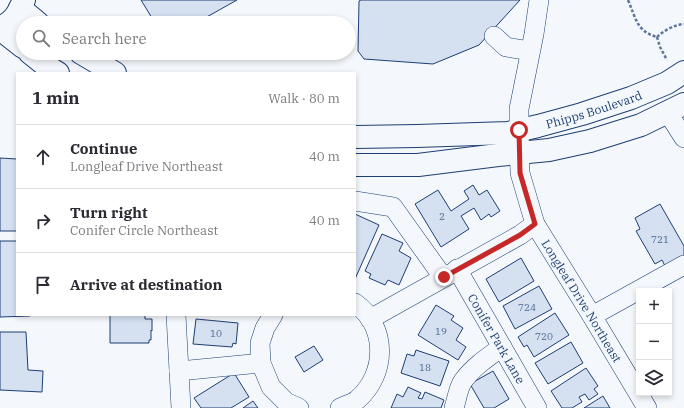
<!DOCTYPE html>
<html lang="en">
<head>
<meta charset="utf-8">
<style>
	body { margin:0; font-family:"IBM Plex Serif",serif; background:#f2f2f3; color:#2b2b33 }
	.controls { position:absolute; right:12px; bottom:12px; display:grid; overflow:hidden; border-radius:0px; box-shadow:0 2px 6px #0003 }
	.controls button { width:36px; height:36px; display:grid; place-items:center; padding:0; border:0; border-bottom:1px solid #e1e1e2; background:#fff; color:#2b2b33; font:20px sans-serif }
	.stop { position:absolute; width:12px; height:12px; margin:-9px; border:3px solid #c62828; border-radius:50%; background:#fff }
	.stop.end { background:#c62828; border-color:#fff; box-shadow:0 1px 4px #0008 }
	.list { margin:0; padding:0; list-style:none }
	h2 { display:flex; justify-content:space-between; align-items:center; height:52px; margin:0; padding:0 16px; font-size:17px }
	h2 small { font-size:13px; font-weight:400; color:#7c7c81 }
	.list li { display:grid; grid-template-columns:26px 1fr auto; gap:12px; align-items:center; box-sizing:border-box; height:64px; padding:0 16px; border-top:1px solid #e1e1e2 }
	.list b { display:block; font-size:15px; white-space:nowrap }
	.list p { margin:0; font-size:13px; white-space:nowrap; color:#7c7c81 }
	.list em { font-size:13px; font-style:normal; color:#7c7c81 }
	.icon { flex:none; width:22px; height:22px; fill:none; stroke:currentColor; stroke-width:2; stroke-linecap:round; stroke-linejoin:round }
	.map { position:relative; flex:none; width:684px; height:408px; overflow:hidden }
	.search { position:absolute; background:#fff; box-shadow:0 2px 6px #0003; left:16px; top:16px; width:340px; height:44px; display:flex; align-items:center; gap:10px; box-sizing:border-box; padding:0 14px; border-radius:22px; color:#7c7c81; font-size:15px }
	.panel { position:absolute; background:#fff; box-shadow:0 2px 6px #0003; left:16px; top:72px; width:340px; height:244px; border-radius:0px }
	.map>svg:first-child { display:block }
	.building { fill:#d5e0f0; stroke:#1d3f73 }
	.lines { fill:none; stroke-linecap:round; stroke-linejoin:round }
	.minor-casing { stroke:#1d3f73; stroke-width:20 }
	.major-casing { stroke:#1d3f73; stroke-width:24 }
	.path { stroke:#5e769c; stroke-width:2.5; stroke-dasharray:3 2; stroke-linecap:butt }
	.minor { stroke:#f4f7fb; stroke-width:19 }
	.major { stroke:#f4f7fb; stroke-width:22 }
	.route { stroke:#c62828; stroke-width:5 }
	.labels { text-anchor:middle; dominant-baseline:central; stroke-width:3; stroke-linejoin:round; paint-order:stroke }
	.number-label { font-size:10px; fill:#4b6792 }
	.street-label { font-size:12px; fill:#1d3f73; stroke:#f4f7fb }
</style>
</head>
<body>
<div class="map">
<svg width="684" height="408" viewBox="0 0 684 408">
	<rect width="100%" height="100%" fill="#f4f7fb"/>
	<!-- building -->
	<path class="building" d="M141,0H237L196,23H155Z
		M361,0H520L479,45L433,64L364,59L358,51L359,1Z
		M0,158L17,159V231H0Z
		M473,185L479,195L487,190L500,211L491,217L489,214L481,220L474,208L461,216L469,229L441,247L415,204L438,190L451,211L469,199L464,191Z
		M660,204L684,246V263L668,272L662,260L655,264L636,231L640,229L635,218Z
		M355,214L379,225L355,279Z
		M382,234L403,243L399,251L411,258L399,285L388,280L385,285L369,278L371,274L365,271Z
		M0,241H17V315H30V316L0,317Z
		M521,258L534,281L499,302L486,279Z
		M539,286L552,309L515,329L503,306Z
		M436,305L454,316L451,320L463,328L456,340L466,347L458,360L418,335Z
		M555,313L569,335L534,357L527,345L524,347L518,337Z
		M110,315H145V319H152V331L151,330V340H149V343H110Z
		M196,319L238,323L236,344L233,343L232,347L193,344Z
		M0,332H26L28,370L43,371L42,392L0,390Z
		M571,342L583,363L548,384L535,363Z
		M314,346L323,360L304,372L295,357Z
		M416,350L449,361L440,386L401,373L407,354L414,356Z
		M586,368L598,386L594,389L598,394L589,400L585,394L579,397L582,402L572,408H562L551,391Z
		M493,371L509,399L494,408H484L470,384Z
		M234,373L249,397L231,408H201L194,398Z
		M408,387L421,393L418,398L422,399L425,392L444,400L441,408H391L397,394L403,397Z
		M603,396L610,408H584Z
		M253,401L258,408H243Z"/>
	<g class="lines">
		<defs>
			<g id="minor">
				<path id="s1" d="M539,0L534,34L519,109V130L520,173L535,224L592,316L647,408"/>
				<path d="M494,36L506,47L530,51"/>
				<path d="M668,113L684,138"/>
				<path d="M355,201L393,207L443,277"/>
				<path id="s2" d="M457,269L537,408"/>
				<path d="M176,315L181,408"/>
				<path d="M273,315L265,328L260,343L261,363L271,387L286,402L299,408"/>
				<path d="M592,316L684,265"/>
				<path d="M370,319L520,235L535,224"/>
				<path d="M179,371L261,363"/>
				<path d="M340,408C346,405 353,403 357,400C387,374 388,327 355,303"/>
				<path d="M454,408C457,399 458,388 463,381C473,367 488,357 502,347"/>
			</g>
			<g id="major">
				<path d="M20,8L38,23"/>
				<path d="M0,28C14,21 18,14 24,0"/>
				<path d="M0,29L23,47"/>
				<path d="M30,53L45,65L58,73"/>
				<path d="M81,53L115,73"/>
				<path id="s3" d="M355,137L417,136L508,133L538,126L582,114L631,98L667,83L684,72"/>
				<path d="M355,165H418L498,155L549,150L590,141L641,125L684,104"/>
			</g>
		</defs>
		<!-- minor casing -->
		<use href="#minor" class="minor-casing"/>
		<!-- major casing -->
		<use href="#major" class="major-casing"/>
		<!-- path -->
		<path class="path" d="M628,0C636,18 636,31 657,37
			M657,37C665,30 674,25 684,24
			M657,37L660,47L667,60"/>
		<!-- minor -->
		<use href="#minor" class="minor"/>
		<!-- major -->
		<use href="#major" class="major"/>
	</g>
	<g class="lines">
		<!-- route -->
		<path class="route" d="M444,277L520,235L535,224L520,173L519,130"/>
	</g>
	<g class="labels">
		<!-- number labels -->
		<g class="number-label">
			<text x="442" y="216">2</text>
			<text x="660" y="239">721</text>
			<text x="527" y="307">724</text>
			<text x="441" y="331">19</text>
			<text x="216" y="333">10</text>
			<text x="544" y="336">720</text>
			<text x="425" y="367">18</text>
		</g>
		<!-- street labels -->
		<g class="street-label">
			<text stroke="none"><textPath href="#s3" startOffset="242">Phipps Boulevard</textPath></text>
			<text stroke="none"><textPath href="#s1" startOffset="318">Longleaf Drive Northeast</textPath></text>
			<text stroke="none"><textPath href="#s2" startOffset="80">Conifer Park Lane</textPath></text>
		</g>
	</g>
</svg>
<div class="controls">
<button>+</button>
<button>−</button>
<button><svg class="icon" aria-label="layers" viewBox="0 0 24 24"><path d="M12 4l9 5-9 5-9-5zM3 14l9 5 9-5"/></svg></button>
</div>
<div class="stop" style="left:519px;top:130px"></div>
<div class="stop end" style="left:444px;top:277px"></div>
<div class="search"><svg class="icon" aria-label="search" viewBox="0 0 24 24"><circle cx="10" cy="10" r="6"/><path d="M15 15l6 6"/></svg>Search here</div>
<section class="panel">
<h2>1 min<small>Walk · 80 m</small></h2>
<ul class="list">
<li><svg class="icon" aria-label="ahead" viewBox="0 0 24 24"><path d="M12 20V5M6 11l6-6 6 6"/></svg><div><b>Continue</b><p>Longleaf Drive Northeast</p></div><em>40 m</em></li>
<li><svg class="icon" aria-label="right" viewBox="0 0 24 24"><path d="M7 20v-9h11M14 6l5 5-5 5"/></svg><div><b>Turn right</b><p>Conifer Circle Northeast</p></div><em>40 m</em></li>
<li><svg class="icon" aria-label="arrive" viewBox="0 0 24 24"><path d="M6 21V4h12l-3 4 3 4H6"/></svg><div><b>Arrive at destination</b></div></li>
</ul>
</section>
</div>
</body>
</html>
